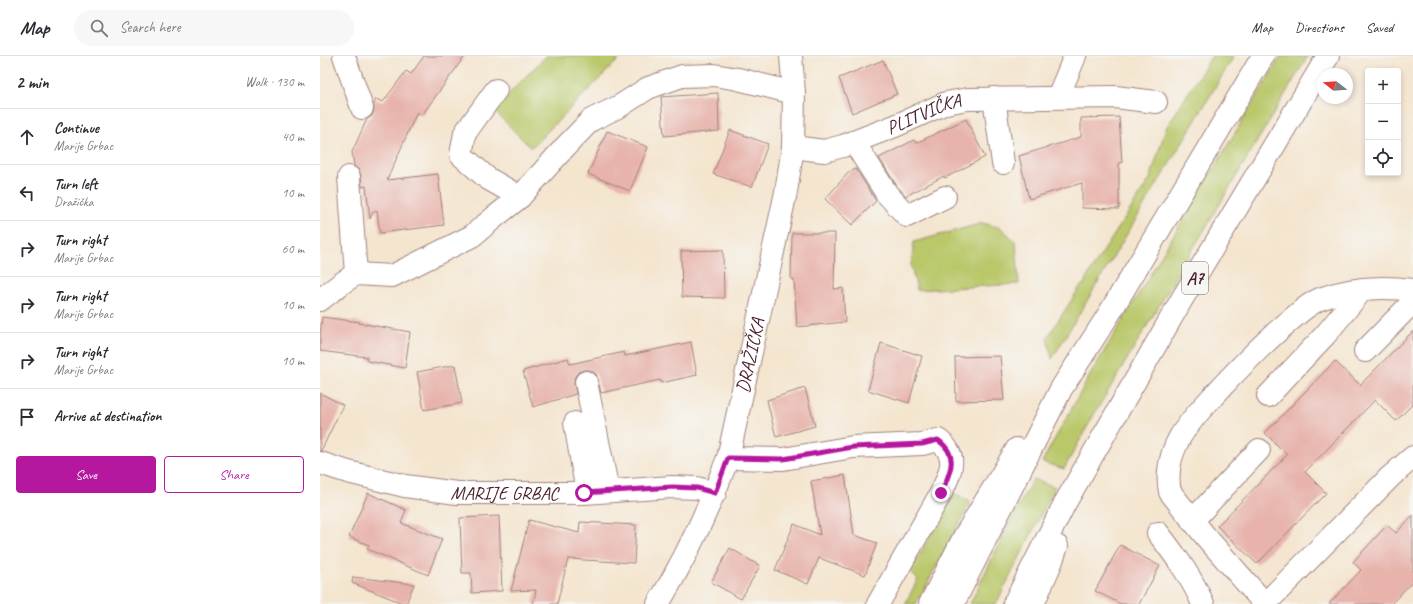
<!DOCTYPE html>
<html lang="en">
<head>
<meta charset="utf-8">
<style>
	body { margin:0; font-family:Caveat,sans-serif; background:#f7f7f7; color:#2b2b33 }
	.controls { position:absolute; right:12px; top:12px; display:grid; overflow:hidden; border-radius:4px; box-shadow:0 2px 6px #0003 }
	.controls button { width:36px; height:36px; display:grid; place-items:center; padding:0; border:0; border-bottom:1px solid #e1e1e2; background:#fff; color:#2b2b33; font:20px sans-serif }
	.compass { position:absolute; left:997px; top:12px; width:36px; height:36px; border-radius:50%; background:#fff; box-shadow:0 2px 6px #0003; rotate:287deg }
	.stop { position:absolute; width:12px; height:12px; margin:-9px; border:3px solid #b5179e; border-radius:50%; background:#fff }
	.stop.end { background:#b5179e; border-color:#fff; box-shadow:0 1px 4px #0008 }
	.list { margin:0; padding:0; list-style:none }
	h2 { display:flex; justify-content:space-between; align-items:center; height:52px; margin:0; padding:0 16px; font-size:17px }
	h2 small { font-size:13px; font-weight:400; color:#7c7c81 }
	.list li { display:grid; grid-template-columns:26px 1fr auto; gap:12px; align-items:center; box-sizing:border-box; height:56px; padding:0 16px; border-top:1px solid #e1e1e2 }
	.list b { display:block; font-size:15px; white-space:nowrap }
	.list p { margin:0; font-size:13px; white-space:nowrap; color:#7c7c81 }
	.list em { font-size:13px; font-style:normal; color:#7c7c81 }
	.actions { display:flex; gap:8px; padding:12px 16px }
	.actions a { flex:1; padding:9px 0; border:1px solid #b5179e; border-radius:4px; text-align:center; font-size:14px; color:#b5179e }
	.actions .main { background:#b5179e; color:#fff }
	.icon { flex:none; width:22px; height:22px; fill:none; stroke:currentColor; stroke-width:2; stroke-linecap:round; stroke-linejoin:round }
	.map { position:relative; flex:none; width:1093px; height:548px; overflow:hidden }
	header { display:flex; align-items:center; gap:24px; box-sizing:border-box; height:56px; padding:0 20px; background:#fff; border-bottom:1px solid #e1e1e2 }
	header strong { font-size:19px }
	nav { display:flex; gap:22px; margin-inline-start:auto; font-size:14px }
	.search { width:280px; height:36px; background:#f7f7f7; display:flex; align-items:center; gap:10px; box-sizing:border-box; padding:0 14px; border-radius:22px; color:#7c7c81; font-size:15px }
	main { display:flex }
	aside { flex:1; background:#fff }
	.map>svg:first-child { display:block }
	.green { fill:#bac86a; stroke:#82744a }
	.building { fill:#e7b3ab }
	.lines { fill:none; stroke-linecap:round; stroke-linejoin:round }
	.minor-casing { stroke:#9f827d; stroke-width:24 }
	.highway-casing { stroke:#9f827d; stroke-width:24 }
	.minor { stroke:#fff; stroke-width:22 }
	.highway { stroke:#fff; stroke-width:22 }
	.route { stroke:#b5179e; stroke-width:5 }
	.labels { text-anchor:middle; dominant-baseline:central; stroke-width:3; stroke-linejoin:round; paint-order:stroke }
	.shield { fill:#f6f6f2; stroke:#7e6067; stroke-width:1 }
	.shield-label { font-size:18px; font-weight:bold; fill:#4a1f2b }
	.street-label { font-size:19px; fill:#4a1f2b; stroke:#f6f6f2 }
</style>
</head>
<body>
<header>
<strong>Map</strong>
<div class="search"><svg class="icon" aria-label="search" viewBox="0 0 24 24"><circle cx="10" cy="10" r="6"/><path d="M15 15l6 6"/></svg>Search here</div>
<nav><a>Map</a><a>Directions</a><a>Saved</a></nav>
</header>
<main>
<aside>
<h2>2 min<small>Walk · 130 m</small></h2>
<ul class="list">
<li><svg class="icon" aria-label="ahead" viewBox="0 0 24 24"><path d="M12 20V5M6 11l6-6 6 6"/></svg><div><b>Continue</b><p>Marije Grbac</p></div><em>40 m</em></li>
<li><svg class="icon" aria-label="left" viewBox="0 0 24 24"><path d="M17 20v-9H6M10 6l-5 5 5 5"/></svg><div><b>Turn left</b><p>Dražička</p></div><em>10 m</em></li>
<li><svg class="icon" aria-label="right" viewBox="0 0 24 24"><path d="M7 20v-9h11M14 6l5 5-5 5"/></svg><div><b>Turn right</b><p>Marije Grbac</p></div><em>60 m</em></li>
<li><svg class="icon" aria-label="right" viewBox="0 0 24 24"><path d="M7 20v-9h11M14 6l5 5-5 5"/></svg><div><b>Turn right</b><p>Marije Grbac</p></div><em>10 m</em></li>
<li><svg class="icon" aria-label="right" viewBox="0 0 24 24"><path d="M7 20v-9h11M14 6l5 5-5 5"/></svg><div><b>Turn right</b><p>Marije Grbac</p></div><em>10 m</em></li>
<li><svg class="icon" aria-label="arrive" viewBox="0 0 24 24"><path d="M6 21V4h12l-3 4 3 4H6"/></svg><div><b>Arrive at destination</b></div></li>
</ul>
<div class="actions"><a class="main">Save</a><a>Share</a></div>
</aside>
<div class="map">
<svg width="1093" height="548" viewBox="0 0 1093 548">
	<rect width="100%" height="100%" fill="#f6f6f2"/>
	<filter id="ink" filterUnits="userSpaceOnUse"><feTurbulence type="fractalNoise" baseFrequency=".025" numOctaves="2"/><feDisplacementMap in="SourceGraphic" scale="8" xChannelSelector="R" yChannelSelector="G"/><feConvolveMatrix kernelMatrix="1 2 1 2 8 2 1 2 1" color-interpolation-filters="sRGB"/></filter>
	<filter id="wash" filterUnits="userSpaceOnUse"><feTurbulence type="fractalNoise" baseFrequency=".012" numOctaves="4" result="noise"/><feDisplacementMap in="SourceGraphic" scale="16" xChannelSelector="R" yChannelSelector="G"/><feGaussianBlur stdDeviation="0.9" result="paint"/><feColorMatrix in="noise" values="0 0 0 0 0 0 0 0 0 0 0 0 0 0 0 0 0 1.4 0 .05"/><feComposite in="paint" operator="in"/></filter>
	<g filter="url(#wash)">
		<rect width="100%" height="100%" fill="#f4e5cf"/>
		<!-- green -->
		<path class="green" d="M226,0H302L211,92L173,54Z
			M892,0H914L732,303L727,282L760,231L764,228L767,221L830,123L846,72Z
			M961,0H988L772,362L744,413L722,406L773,314Z
			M663,167L681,172L696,186L699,228L597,234L591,209L594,186Z
			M713,423L735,431L676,548H650L687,472Z
			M634,437L651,446L596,548H585L598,523L590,516Z"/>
		<g id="blocks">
			<!-- building -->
			<path class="building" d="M104,0H145L102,59L97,56L67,124L118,118L124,169L60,177L57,155L53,156L50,163L46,130L42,131L41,120L39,114L34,110L32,96L47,63L52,60L54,55V48L56,43L63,46L86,15L91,18Z
				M563,4L577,38L532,57L519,22Z
				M398,37L399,75L344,80L341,41Z
				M799,61L802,107H799V153L762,152V127L709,143L699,100L761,81V62Z
				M646,63L665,101L625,122L624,120L586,140L577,130L559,102L594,84L596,87Z
				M410,74L448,88L432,131L393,118Z
				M287,75L328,91L310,135L268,118Z
				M536,113L556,145L532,169L505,143L529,116Z
				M472,177H515L514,233L523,232L525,266L477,271L474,223H471Z
				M403,194L404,242L362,241L361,195Z
				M2,261L40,266L39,267L90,276L85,312L47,305V301L0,295V279Z
				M1093,275V348L1076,365L1055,344L985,416L1006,437L937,508L897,470L967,399L945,377L1015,305L1040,329Z
				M371,286L377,319L341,327L340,324L281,337L278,324L276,318L270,314H264L258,316L254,322V328L256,338L213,351L203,315L248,302L250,308L304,296L305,300Z
				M561,287L602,300L589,347L548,334Z
				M680,300L684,344L636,345L635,301Z
				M135,309L142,347L104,354L97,316Z
				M485,332L495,370L456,381L447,344Z
				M0,337L23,349L1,395H0Z
				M525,419L534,479L557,487L545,519L499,502L488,528L455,514L474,468L500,479L491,425Z
				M48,437L86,454L81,467L122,483L108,519L47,493L49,489L29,481Z
				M1093,459V525L1071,548H1009L1041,514L1033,506L1067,469L1076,477Z
				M179,460L182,535L152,537L151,517H142L140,462Z
				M209,464L259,477L260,466L316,469L314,507L248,503L237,548H213L216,534L191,535Z
				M800,489L840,510L819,548H801L775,535Z
				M410,492L440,510L421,543L391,526Z
				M33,521L94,528L86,548H85L32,527Z"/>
		</g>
	</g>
	<g filter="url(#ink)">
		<use href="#blocks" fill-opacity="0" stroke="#9f827d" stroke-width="1"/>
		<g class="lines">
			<defs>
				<g id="minor">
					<path d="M24,0L42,52"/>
					<path d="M176,34L145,77L141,99L167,122L200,141"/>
					<path d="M738,41L755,0"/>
					<path d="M674,42L683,107"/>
					<path d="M534,86L567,138L587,160L625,141"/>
					<path id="s1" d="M473,91L504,95L523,90L575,70L626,47L648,43L795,41L836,46"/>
					<path d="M29,121L36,218"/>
					<path d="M0,244L22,227L36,218L72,220L152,180L176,160L200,141L246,90L271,64L300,50L328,32L362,20L394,19L418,23L474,37"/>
					<path d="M1045,295L1093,246"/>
					<path d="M266,326L288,435"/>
					<path d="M948,340L1006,278L1043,233"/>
					<path d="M255,367L267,436"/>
					<path d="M408,402L463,403L533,391L602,388L618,384C640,400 630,417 621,437L558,548"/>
					<path id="s2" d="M0,407L28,416L85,430L137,437H264L352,431L377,432L395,437"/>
					<path d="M872,465L939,394"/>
					<path d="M838,477C856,500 872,522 883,548"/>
					<path id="s3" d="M338,548C366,502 389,452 408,402L466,136L473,91L474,37L471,0"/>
					<path d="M945,548L886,481L850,436C846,417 851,397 860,381C870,364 884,350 897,336C921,310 945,285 973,262C981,255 990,247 1000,243C1029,232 1062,230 1093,234"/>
					<path d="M945,548L1070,421L1093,401"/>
				</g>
				<path id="highway" d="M610,548L644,481L697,393
					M633,548L741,333L789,258L943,0
					M694,548L745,447L862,243L1008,0
					M713,548L731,507L737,490"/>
			</defs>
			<!-- minor casing -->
			<use href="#minor" class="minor-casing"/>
			<!-- highway casing -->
			<use href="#highway" class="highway-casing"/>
			<!-- minor -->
			<use href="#minor" class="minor"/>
			<!-- highway -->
			<use href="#highway" class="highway"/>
		</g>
	</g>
	<g class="lines" filter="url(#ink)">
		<!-- route -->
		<path class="route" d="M264,437L352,431L377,432L395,437L408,402L463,403L533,391L602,388L618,384C640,400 630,417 621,437"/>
	</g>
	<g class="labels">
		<!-- shield labels -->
		<rect class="shield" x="862" y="206" width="26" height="32" rx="3"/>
		<g class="shield-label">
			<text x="875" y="222">A7</text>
		</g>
		<!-- street labels -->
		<g class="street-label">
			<text stroke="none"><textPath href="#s1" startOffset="138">PLITVIČKA</textPath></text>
			<text stroke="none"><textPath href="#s3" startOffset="267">DRAŽIČKA</textPath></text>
			<text stroke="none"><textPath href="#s2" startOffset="188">MARIJE GRBAC</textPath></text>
		</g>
	</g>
</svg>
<div class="controls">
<button>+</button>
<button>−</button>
<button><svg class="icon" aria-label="locate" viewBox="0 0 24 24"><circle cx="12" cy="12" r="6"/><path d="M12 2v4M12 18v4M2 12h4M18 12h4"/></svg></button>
</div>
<svg class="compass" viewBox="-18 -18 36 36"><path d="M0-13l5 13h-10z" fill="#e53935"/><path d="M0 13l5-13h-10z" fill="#7c7c81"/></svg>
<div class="stop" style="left:264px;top:437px"></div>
<div class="stop end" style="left:621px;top:437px"></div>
</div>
</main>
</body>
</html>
